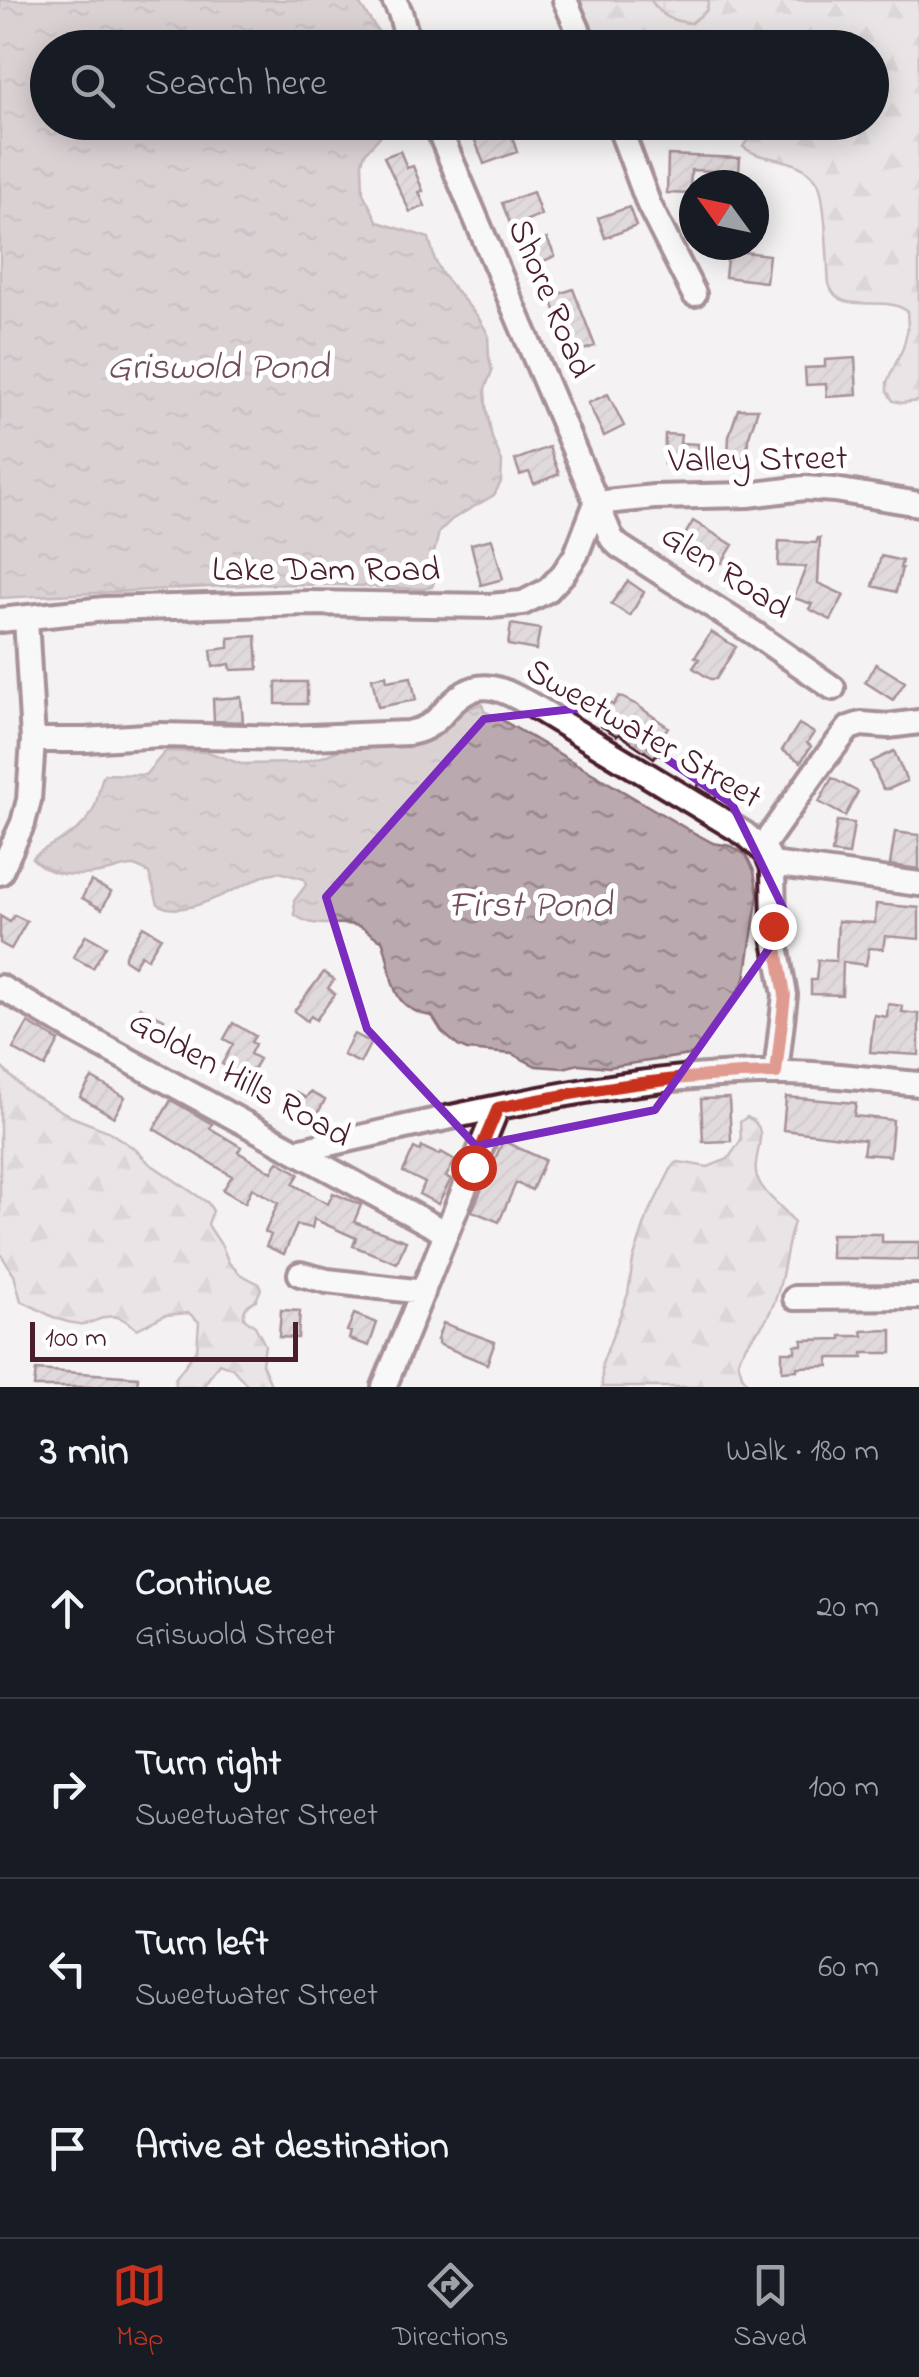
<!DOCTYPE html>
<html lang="en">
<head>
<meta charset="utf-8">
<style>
	body { margin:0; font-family:"Indie Flower",sans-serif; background:#20242c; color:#f1f3f6 }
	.compass { position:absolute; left:679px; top:170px; width:90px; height:90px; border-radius:50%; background:#171b24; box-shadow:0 5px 25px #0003; rotate:303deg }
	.scale { position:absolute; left:30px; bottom:25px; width:268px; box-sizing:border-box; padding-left:10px; border:5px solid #4a1f2b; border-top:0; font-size:28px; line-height:35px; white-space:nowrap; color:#4a1f2b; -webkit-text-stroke:8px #fff; paint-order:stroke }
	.stop { position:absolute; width:30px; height:30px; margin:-22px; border:8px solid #c8321e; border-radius:50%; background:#fff }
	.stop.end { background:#c8321e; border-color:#fff; box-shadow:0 2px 10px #0008 }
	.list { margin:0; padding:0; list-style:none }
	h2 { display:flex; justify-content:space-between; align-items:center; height:130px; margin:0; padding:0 40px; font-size:42px }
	h2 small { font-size:32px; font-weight:400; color:#9ea1a6 }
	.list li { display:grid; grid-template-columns:65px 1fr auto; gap:30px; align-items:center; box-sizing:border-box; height:180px; padding:0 40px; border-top:2px solid #363941 }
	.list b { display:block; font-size:38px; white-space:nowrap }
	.list p { margin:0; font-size:32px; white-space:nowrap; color:#9ea1a6 }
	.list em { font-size:32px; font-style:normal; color:#9ea1a6 }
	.icon { flex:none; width:55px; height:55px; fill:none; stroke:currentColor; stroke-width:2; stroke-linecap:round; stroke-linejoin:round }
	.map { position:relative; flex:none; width:919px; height:1387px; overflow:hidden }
	.search { position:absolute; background:#171b24; box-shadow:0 5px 25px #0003; left:30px; right:30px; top:30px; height:110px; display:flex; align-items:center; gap:25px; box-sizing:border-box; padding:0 35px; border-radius:55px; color:#9ea1a6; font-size:38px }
	.sheet { height:850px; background:#171b24 }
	nav { display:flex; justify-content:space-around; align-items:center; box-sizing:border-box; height:140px; border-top:2px solid #363941; background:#171b24; font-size:28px; color:#9ea1a6 }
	nav a { display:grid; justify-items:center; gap:5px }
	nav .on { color:#c8321e }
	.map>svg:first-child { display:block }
	.forest { fill:url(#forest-firs); stroke:#927880; stroke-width:2.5 }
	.wetland { fill:url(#wetland-marsh); stroke:#927880; stroke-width:2.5 }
	.water { fill:url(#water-ripples); stroke:#8d727a; stroke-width:2.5 }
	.building { fill:url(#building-hatch); stroke:#4a1f2b; stroke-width:2.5 }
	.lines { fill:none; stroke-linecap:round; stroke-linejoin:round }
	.minor-casing { stroke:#4a1f2b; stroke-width:30 }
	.minor { stroke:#fff; stroke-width:22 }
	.route { stroke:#c8321e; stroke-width:12 }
	.marked { fill:none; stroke:#7b2cbf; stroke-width:8; stroke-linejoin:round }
	.labels { text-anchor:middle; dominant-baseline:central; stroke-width:10; stroke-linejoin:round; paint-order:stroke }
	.street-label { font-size:35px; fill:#4a1f2b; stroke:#fff }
	.water-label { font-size:38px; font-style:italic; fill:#714f59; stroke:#fff }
</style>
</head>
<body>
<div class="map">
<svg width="919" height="1387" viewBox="0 0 919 1387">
	<defs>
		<pattern id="forest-firs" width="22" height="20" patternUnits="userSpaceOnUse" patternTransform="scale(2.5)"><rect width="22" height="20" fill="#dbd2d5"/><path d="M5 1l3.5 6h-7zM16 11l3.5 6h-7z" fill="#bdb4b7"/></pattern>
		<pattern id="wetland-marsh" width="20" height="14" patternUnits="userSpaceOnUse" patternTransform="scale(2.5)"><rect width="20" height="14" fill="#dbd2d5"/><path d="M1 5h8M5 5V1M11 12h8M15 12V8" fill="none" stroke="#bdb4b7"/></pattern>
		<pattern id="water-ripples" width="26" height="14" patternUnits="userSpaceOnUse" patternTransform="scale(2.5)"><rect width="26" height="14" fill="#baa9ae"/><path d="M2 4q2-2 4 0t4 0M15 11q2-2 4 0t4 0" fill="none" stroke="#99898e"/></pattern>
		<pattern id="building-hatch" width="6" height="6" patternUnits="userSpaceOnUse" patternTransform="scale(2.5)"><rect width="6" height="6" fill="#cabdc1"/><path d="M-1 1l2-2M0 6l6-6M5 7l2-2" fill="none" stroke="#afa2a6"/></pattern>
	</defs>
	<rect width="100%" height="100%" fill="#f4f2f2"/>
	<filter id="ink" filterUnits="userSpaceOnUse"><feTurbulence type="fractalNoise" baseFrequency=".01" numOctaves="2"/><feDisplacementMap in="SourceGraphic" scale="20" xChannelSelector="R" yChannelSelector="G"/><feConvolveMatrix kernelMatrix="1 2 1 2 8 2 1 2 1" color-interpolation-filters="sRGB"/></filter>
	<g filter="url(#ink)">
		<!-- forest -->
		<path class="forest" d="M575,0H651C662,17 672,21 691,23L706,11L709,0H919V401L902,403L893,401L887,391V382L903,348L908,328L907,311C884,293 839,318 829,284C827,261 826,200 818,183C813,174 804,168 794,164C777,157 759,159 743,147C752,127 777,133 794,123L872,122V48H659C639,45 604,45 589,29C583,22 579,9 575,0Z
			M0,1066L25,1090L72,1117L108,1131L135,1149L149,1163L208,1203L213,1211L208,1224L210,1228L222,1246L229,1263L240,1274L259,1284L261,1289L256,1300C248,1304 243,1308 244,1318L255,1326L265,1345L262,1364L272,1387H249L232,1368L219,1363L203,1387H175V1379L197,1349L199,1322L189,1313L165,1315L137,1329C131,1325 124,1318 117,1317C104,1313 92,1326 79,1324C53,1321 43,1310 21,1301L14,1275L0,1253Z
			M747,1117C774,1129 750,1156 757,1177C764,1196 783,1206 794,1222C784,1252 784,1286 769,1314C761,1332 745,1340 738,1361L742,1375L749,1387H602V1364L628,1294L633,1260L647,1217L670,1171L675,1163L679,1162L708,1167L728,1159L741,1140L740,1122Z"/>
		<!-- wetland -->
		<path class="wetland" d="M651,0H709L706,11L691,23C672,21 662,17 651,0Z"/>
		<!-- water -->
		<path class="water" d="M0,0H356L358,2L389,47L48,48V122L392,123L365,153L362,162L363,193L378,222L429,238L435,260L442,274L478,317L488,334L489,358L492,371L485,389L486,406L492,438L502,461L501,482L494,495L451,520L439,532L433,557L435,579L432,587L423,589L340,585L266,584L0,598Z
			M482,704L484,711L502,720L687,829L713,843L731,846L746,855L754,871L758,895L745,979L726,1013L714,1023L696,1054L609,1067L579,1064L563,1068L536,1066L512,1054L467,1050L458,1046L442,1032L432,1016C384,1008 395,971 382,940C373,937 369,931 361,927C338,918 318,932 295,915L294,901L306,885L304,879L279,872L268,874C242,884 183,922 158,904L149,873C146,871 137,867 134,866C126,865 118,869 110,871C82,877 53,879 32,858C53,840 84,835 95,806C99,795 99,784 104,774L145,775L166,751L208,752L241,764L298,763L322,757L351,745L365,743L399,747L419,744L445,729L463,710Z"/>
		<!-- building -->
		<path class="building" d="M508,125L517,152L484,164L474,138Z
			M400,151L407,168L413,166L423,191L419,192L425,206L410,212L384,157Z
			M668,155L740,158L739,172L691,170L690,194L667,193Z
			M533,192L541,215L511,226L502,203Z
			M629,207L636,226L605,238L598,218Z
			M547,239L555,256L528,268L521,251Z
			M728,250L769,255L766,282L725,277Z
			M573,289L595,346L572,354L550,297Z
			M855,358L857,395L827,397L826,384L806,385L805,368L825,367V360Z
			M608,394L624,426L604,436L588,403Z
			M738,409H758L748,439L747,457H728L729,436Z
			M665,434L681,435L680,443L698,444V465L664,464Z
			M549,447L559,474L534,484L529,472L520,475L515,460Z
			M693,521L733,545L722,563L682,540Z
			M818,538H820L818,583L844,595L831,620L809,609L812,604L794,598L806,567L778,566L779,541L816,543Z
			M492,539L503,579L481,585L471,544Z
			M881,556L902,561L900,568H902L896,592L873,586Z
			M628,581L644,592L630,616L611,604Z
			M511,624L540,629L536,650L508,645Z
			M711,632L736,647L716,679H710L693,668L699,659L695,657Z
			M256,636L258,669L231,670L230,664L213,667L211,650L229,648V638Z
			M876,664L905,682L893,700L865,682Z
			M386,675L387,681L411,677L416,700L378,707L372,678Z
			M276,682H307V704H276Z
			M619,696L637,705L668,727L662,736L667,740L654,758L619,734L617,736L601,726L604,720L595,715L605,700L613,705Z
			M241,697L243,722L214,721L213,699Z
			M799,724L814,733L807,743L811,746L801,762L782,750Z
			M894,751L907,781L889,789H883L871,762Z
			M710,767L728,778L715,798L697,787Z
			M832,778L858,792L845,816L819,802Z
			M837,821L854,823L849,855L832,853Z
			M895,832L919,835V869L890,865Z
			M91,881L111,892L102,909L82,898Z
			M876,904L919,908V939L885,936L883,949L869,948L866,965L843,962L842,995L811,994V980H816L818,960L836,961L838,921L875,923Z
			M14,915L27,921L11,949L0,943V916L10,922Z
			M143,926L161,937L147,959L141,955L134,966L125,960V955Z
			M86,935L106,946L93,968L73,957Z
			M324,972L334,980L328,988L335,994L316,1020L311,1016L307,1021L294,1011Z
			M888,1004L903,1006L902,1012L919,1014V1055L870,1052L874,1015L887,1017Z
			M140,1007L164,1019L154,1038L130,1025Z
			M28,1023L59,1041L45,1067L13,1049Z
			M233,1023L255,1036L251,1042L255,1044L250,1054L259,1059L245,1083L229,1074L231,1069L222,1064L233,1044L224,1039Z
			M354,1034L371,1042L360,1063L343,1055Z
			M92,1078L125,1097L114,1117L80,1097Z
			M296,1092L306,1098L310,1092L325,1100L311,1125L296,1116L299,1110L289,1105Z
			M786,1097L856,1103L854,1116L893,1120L890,1156L863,1154L865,1140L783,1130Z
			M729,1098L731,1141L703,1142L701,1099Z
			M171,1100L212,1124L210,1128L241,1147L238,1152L272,1172L278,1161L299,1174L293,1184L328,1204L333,1193L361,1205L354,1222L406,1241L397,1263L353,1246L356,1238L314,1219L312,1228L297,1225L284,1254L266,1246L271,1235L265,1232L278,1203L252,1188L245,1203L223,1190L232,1176L154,1129Z
			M503,1141L545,1160L532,1190L516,1183L499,1222L472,1211Z
			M422,1147L439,1155L441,1152L455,1160L446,1177L451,1179L438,1204L419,1194L425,1183L403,1172L414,1148L420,1151Z
			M831,1234H882V1242H919V1260L831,1258Z
			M281,1310L300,1311L298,1338L279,1337Z
			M354,1314L377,1323L369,1346L349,1339L351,1332L347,1331Z
			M443,1323L495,1342L487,1364L438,1344L439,1340H437Z
			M892,1330V1353H863V1358H828L829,1366L797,1367V1370L782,1371V1352H795V1345H802V1340L841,1339V1336H863L862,1331Z
			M36,1370L138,1377L137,1387H34Z"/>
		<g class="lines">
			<defs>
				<path id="minor" d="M394,0L400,12L410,48
					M565,0L586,48
					M435,122L612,539L619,546L754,633L833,688
					M618,122L649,205L694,294
					M596,503L654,497L748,495L804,488L835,490L919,504
					M0,620L105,609L308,603L490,606L523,603L548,590L563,574L576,555L596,503
					M33,740H85L160,735L286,738L408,733C423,731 434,724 443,713C477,673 496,686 537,708L745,834L767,853L773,868L774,935L785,995L776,1073
					M762,847L822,762L849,728L861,724L888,726L919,722
					M772,864L919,884
					M0,873L23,823L29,800L33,740L26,619
					M0,987L77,1032L446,1233
					M297,1151C450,1118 602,1078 758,1073C812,1071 866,1079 919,1084
					M300,1274L327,1281L423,1292
					M795,1298L919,1297
					M384,1387L497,1108"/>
			</defs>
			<!-- minor casing -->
			<use href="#minor" class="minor-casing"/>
			<!-- minor -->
			<use href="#minor" class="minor"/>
		</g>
	</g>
	<g class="lines" filter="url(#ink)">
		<!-- route -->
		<path class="route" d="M473,1167L498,1108C590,1089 681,1074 776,1073L785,995L773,926"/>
	</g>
	<!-- marked area -->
	<path d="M0 0H919V1387H0ZM591,707L732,804L789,920L655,1110L476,1146L367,1029L326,897L484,719Z" fill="#f4f2f2" fill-opacity=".55" fill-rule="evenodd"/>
	<path class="marked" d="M591,707L732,804L789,920L655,1110L476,1146L367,1029L326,897L484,719Z"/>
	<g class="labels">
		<!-- street labels -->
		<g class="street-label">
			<text transform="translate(549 299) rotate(67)">Shore Road</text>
			<text transform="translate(758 461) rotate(-1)">Valley Street</text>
			<text x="326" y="571">Lake Dam Road</text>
			<text transform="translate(725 573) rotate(33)">Glen Road</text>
			<text transform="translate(643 735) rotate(30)">Sweetwater Street</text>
			<text transform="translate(239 1080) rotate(29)">Golden Hills Road</text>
		</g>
		<!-- water labels -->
		<g class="water-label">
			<text x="218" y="369">Griswold Pond</text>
			<text x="530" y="907">First Pond</text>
		</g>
	</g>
</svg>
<svg class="compass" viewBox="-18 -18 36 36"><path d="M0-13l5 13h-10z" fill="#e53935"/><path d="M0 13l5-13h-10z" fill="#9ea1a6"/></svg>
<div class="scale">100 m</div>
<div class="stop" style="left:473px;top:1167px"></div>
<div class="stop end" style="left:773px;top:926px"></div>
<div class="search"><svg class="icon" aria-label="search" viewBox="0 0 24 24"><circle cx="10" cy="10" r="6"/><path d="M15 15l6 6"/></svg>Search here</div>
</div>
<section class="sheet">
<h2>3 min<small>Walk · 180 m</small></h2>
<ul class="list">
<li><svg class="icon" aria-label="ahead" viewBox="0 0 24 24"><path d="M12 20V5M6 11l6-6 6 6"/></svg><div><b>Continue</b><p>Griswold Street</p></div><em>20 m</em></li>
<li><svg class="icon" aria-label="right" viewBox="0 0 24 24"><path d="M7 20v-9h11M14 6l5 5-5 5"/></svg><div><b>Turn right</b><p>Sweetwater Street</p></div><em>100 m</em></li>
<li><svg class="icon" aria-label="left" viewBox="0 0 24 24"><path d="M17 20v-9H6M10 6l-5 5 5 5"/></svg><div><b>Turn left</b><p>Sweetwater Street</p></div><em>60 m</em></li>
<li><svg class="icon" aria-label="arrive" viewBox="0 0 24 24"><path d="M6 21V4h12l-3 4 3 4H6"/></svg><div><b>Arrive at destination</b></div></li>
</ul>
</section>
<nav>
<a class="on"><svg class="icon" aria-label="map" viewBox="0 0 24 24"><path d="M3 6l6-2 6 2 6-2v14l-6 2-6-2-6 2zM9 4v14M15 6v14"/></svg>Map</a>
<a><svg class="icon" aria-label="directions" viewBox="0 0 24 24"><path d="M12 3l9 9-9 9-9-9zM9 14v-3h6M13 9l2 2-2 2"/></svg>Directions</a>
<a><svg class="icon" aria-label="saved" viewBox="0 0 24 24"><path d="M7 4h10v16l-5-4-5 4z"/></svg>Saved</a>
</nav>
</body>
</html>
